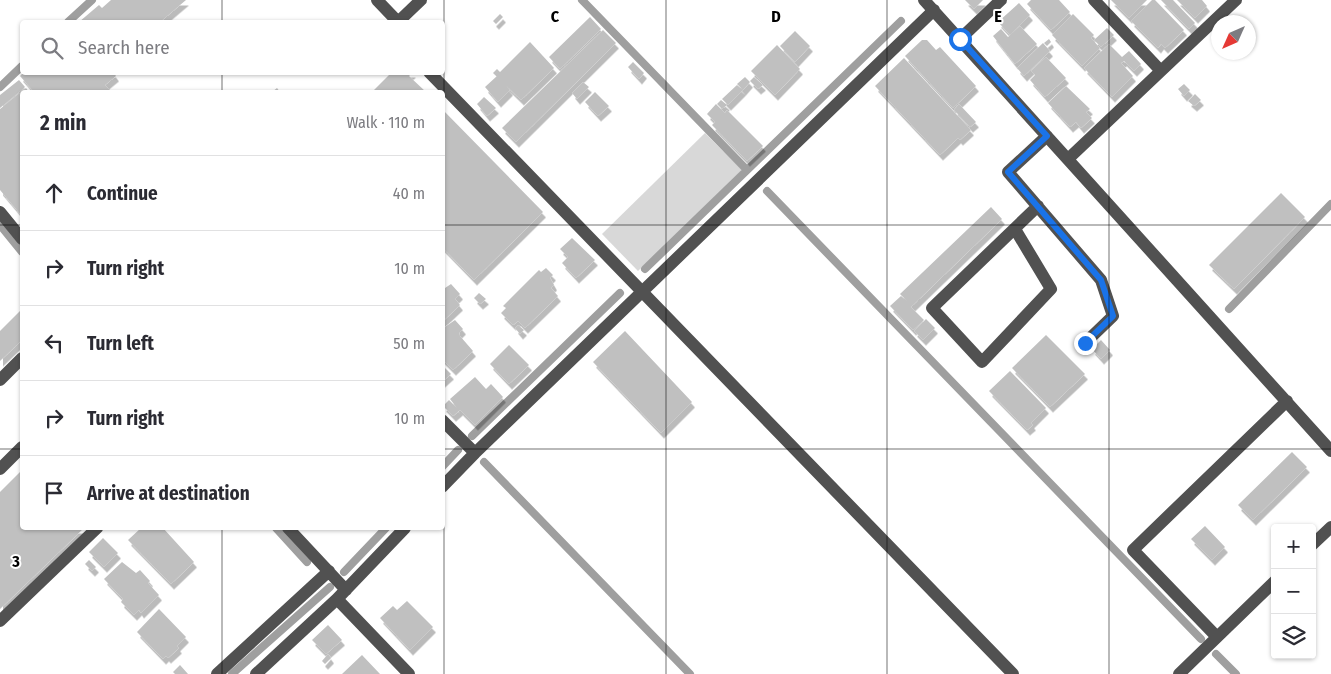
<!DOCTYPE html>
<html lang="en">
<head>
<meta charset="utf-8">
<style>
	body { margin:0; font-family:"Fira Sans Condensed",sans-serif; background:#f2f2f3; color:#2b2b33 }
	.controls { position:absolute; right:15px; bottom:15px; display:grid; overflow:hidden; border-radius:5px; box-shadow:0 1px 4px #0004 }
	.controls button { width:45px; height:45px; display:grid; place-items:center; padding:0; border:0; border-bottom:1px solid #e1e1e2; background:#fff; color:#2b2b33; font:25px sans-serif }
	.compass { position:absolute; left:1211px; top:15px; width:45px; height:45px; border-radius:50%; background:#fff; box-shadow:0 1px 4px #0004; rotate:225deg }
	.stop { position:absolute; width:15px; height:15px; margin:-11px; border:4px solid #1a73e8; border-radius:50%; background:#fff }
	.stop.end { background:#1a73e8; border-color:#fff; box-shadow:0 1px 5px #0008 }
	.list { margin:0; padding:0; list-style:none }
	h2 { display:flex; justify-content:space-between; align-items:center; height:65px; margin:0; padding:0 20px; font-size:21px }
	h2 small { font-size:16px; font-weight:400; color:#7c7c81 }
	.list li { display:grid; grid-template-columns:32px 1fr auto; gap:15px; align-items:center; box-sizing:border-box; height:75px; padding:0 20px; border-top:1px solid #e1e1e2 }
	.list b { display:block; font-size:19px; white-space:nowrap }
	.list em { font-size:16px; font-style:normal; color:#7c7c81 }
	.icon { flex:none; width:28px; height:28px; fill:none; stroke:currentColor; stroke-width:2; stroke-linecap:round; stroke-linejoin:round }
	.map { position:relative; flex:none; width:1331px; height:674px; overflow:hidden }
	.search { position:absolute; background:#fff; box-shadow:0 1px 4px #0004; left:20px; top:20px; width:425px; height:55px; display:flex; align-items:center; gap:12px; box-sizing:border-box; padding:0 18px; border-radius:5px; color:#7c7c81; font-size:19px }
	.panel { position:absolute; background:#fff; box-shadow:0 1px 4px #0004; left:20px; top:90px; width:425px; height:440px; border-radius:5px }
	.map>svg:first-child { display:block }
	.green { fill:#d8d8d8 }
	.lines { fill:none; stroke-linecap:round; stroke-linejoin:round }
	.stream { stroke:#9f9f9f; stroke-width:8 }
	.building { fill:#c0c0c0; filter:url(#shadow) }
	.minor { stroke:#515151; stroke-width:12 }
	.route { stroke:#1a73e8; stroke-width:6 }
	.grid { fill:none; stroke:#000; stroke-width:1; stroke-opacity:0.55 }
	.grid-label { font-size:16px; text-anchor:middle; font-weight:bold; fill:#000; stroke:#fff; stroke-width:4; stroke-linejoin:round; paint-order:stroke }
</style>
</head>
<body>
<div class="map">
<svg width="1331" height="674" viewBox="0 0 1331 674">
	<defs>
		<filter id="shadow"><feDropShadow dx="3" dy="5.5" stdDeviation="0" flood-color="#0004"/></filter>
	</defs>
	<rect width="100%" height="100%" fill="#fff"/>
	<!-- green -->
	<path class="green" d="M705,133L742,170L638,271L602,234Z"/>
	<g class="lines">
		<!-- stream -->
		<path class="stream" d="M582,0L747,170
			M68,22L92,0
			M0,87L22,66
			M767,191L1201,639
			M0,225L22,252
			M645,269L901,21
			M1229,309L1331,204
			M472,436L620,293
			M484,462L690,674
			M442,467L458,450
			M276,528L307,562
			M344,572L386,528
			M1216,654L1236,674
			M232,674L330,587"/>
	</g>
	<!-- building -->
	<path class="building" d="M111,0H186L160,22H79L99,5L102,8Z
		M965,0H983L974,9Z
		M1031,0H1059L1070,12L1051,30L1027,4Z
		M1111,0H1147L1129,18Z
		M1152,0H1155L1184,30L1165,48L1161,44L1158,48L1131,21Z
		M1161,0H1173L1195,23L1189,29Z
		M1177,0H1202L1207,6L1195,18Z
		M1019,3L1030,15L1010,35L998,22Z
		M500,14L503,17L496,24L493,21Z
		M1073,14L1094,35L1091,38L1100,48L1082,66L1052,35Z
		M590,17L601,29L560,69L549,57Z
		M1020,26L1037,44L1015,64L993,36L1001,29L1008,37Z
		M1107,28L1114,35L1101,47L1094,40Z
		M603,30L616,43L516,142L502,128Z
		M795,31L810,46L795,62L780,46Z
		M1049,39L1051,42L1047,46L1044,43Z
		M922,40H927L936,50L940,47L976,86L953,108L905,56Z
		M530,42L554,68L521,100L493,73L497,69L500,72Z
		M1043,43L1050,51L1024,76L1017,68Z
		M1109,44L1122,57L1129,51L1141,64L1134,71L1124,61L1121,63L1133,76L1112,97L1084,68Z
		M777,45L800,69L775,95L751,71Z
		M1046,57L1066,78L1045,97L1030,80L1035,75L1031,71Z
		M904,58L971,130L960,140L958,138L940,155L875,86Z
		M633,62L644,73L639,79L628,67Z
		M24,72H113L116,76L105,85L112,92H40L37,90L34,92L20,76Z
		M392,72H413L409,76L426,92H376L374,90Z
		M497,76L510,90L498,102L485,87Z
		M745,77L750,82L743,90L737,84Z
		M754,77L763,85L758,89L750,81Z
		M19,80L25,87L0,108V95Z
		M583,82L589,87L577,99L572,93Z
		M1184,84L1190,90L1184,96L1178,89Z
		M737,85L743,90L728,105L722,99Z
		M1066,86L1090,109L1086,112L1092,118L1081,128L1076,122L1070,127L1048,103Z
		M26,88L29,92H22V216L0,190V109Z
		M277,88L280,92L282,90L285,92H272Z
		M595,92L609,106L598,116L585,102Z
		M1195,94L1201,100L1194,106L1188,101Z
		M484,97L496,108L487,116L477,104Z
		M721,100L727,105L722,109L717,104Z
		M716,104L725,113L727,110L763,146L747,161L712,125L715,122L707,114Z
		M959,104L976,122L970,127L954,110Z
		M442,109L543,212L474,280L442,247Z
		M1281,193L1305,217L1234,289L1209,265Z
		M991,207L1002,219L911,307L924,320L913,330L890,306L901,296L907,301L900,294Z
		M572,238L595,260L576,278L562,263L568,257L560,249Z
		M546,268L553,275L550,278L554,285L551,288L558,296L525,328L518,321L513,325L501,313L506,308L503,306L539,270L541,272Z
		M451,284L460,294L455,299L460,305L442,322V290Z
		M479,293L486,299L480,304L474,298Z
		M22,309V340L0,361V331Z
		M926,319L935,328L923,340L914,331Z
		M455,320L463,329L459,333L460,336L473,351L453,370L442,359V329Z
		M518,325L524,330L520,334L515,328Z
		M625,331L692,402L661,433L593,362Z
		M1046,335L1085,374L1050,407L1012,368Z
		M1101,340L1110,350L1101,359L1092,349Z
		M509,345L529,365L509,384L490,364Z
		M443,366L451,374L442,382V367Z
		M1010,371L1046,408L1031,423L1033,425L1027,430L989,391Z
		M475,377L486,389L491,384L503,397L475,425L460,410L453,416L443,406L449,400L457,408L450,399Z
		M1292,452L1307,467L1253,520L1238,505Z
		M22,470V528H84L0,609V492Z
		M1205,526L1225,547L1212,560L1191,539Z
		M141,528H163L194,562L171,584L128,540Z
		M103,538L118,553L104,567L89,552Z
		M89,560L96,567L92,571L85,564Z
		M122,562L136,573L140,570L150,581L148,583L159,595L141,613L139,610L134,615L121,602L123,599L104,579Z
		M407,601L433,627L410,650L380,618L393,606L397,610Z
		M159,609L186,637L177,646L179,648L168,658L166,656L163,659L137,632Z
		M328,625L342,640L326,654L312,640Z
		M328,654L331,658L325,664L322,661Z
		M362,655L380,674H342Z
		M180,665L188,674H175L173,672Z"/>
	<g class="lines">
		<!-- minor -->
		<path class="minor" d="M377,0L398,22
			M924,0L1331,451
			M1094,0L1161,71
			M398,22L421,0
			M960,39L1001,0
			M429,72L1013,674
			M1047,136L1008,172L1101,280L1113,316L1085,343
			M1068,159L1236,0
			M0,212L22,239
			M1015,229L1051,289L982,362L932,308L1038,206
			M0,380L22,358
			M442,420L475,453
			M0,469L22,447
			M442,487L475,453L934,10
			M288,528L346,590
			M1312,545L1331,527
			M337,599L409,674
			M0,621L97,528
			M1217,637L1133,550L1287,401
			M217,674L329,571
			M256,674L337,599L405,528
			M1179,674L1275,581"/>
	</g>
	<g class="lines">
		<!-- route -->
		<path class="route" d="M960,39L1047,136L1008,172L1101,280L1113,316L1085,343"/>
	</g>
	<!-- grid -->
	<path class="grid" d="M222,0V22M444,0V674M666,0V674M887,0V674M1109,0V674M222,72V92M0,225H22M442,225H1331M0,449H22M442,449H1331M222,528V674"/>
	<g class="grid-label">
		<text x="555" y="22">C</text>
		<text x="776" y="22">D</text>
		<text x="998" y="22">E</text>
		<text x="16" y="567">3</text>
	</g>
</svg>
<div class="controls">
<button>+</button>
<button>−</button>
<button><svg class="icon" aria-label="layers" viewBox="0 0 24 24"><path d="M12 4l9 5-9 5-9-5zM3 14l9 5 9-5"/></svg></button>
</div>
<svg class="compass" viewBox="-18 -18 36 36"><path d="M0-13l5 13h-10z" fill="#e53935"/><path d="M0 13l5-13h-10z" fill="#7c7c81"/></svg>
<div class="stop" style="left:960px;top:39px"></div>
<div class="stop end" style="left:1085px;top:343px"></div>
<div class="search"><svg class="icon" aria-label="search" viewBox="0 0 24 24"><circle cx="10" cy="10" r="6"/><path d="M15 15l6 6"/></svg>Search here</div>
<section class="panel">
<h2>2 min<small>Walk · 110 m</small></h2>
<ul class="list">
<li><svg class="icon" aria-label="ahead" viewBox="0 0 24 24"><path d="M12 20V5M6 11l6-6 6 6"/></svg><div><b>Continue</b></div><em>40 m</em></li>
<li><svg class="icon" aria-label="right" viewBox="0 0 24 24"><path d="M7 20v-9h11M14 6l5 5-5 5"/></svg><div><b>Turn right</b></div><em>10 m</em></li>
<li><svg class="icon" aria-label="left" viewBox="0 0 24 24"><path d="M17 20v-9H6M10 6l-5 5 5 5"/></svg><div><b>Turn left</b></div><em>50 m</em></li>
<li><svg class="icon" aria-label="right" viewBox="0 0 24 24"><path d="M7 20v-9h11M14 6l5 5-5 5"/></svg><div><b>Turn right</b></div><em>10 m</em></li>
<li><svg class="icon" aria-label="arrive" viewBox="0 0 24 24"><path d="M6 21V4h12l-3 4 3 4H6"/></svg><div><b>Arrive at destination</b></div></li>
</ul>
</section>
</div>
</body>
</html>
